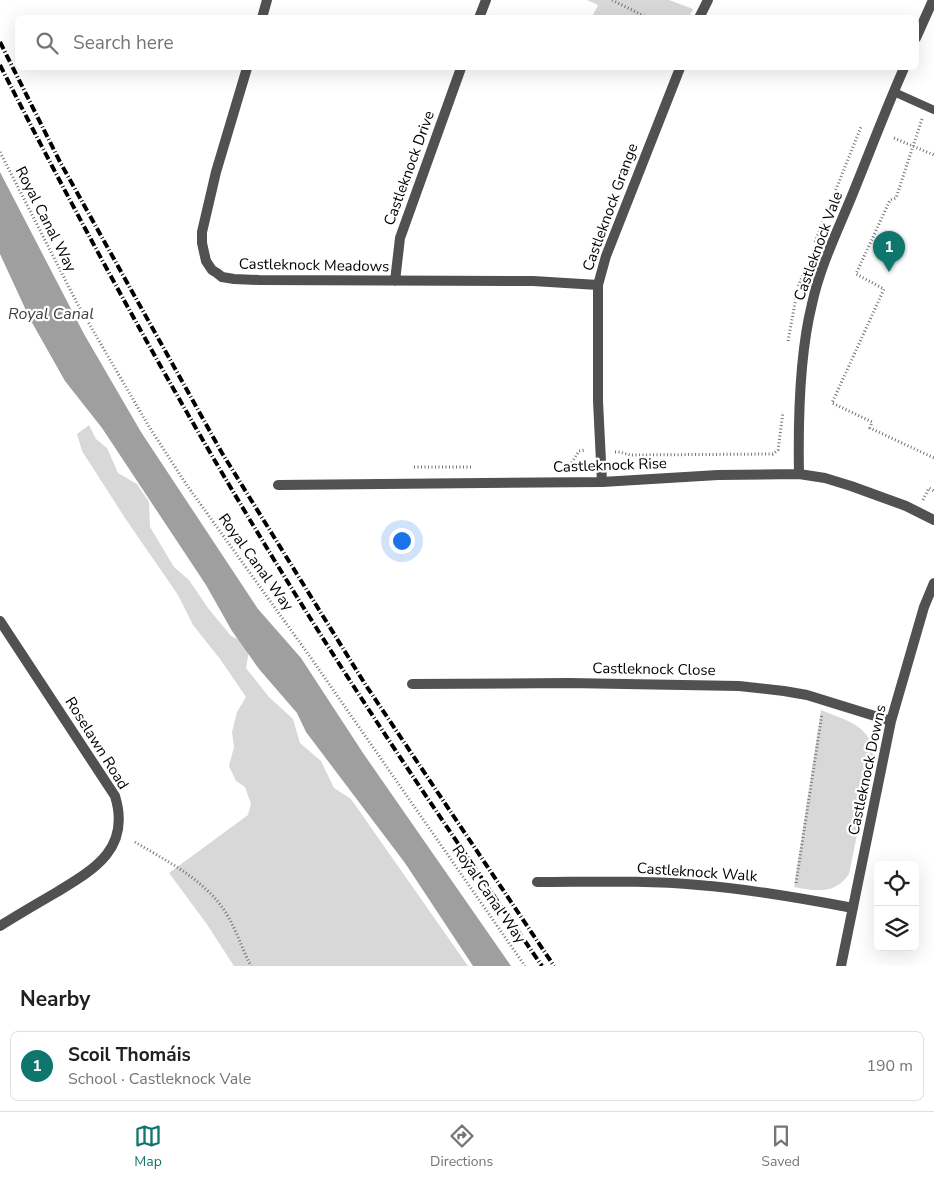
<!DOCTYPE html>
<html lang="en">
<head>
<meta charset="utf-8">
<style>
	body { margin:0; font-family:"Nunito Sans",sans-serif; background:#f6f6f6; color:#202124 }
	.controls { position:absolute; right:15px; bottom:15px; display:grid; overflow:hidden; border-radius:8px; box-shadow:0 5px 20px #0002 }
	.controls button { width:45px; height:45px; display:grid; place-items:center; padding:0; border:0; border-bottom:1px solid #e0e0e0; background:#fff; color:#202124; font:25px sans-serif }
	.you { position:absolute; left:401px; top:540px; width:18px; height:18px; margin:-12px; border:4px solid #fff; border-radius:50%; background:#1a73e8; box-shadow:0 0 0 8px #1a73e833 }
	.badge { display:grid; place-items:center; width:32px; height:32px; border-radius:50%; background:#0f766e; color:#fff; font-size:16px; font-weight:700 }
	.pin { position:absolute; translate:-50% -41px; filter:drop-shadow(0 1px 2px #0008) }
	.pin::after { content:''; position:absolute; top:26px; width:18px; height:15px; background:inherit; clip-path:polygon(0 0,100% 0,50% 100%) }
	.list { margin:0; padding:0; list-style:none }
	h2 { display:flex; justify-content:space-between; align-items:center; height:65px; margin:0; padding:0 20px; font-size:21px }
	h2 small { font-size:16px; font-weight:400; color:#757577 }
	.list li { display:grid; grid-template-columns:32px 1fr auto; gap:15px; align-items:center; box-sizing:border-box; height:70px; margin:0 10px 10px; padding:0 10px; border:1px solid #e0e0e0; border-radius:8px }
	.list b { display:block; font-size:19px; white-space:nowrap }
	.list p { margin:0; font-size:16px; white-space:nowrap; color:#757577 }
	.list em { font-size:16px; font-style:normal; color:#757577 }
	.icon { flex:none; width:28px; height:28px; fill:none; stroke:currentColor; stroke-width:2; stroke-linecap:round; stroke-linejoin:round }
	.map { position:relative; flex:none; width:934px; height:966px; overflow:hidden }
	.search { position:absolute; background:#fff; box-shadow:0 5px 20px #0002; left:15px; right:15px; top:15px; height:55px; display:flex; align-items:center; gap:12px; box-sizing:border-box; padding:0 18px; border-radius:8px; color:#757577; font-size:19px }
	.sheet { height:145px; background:#fff }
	nav { display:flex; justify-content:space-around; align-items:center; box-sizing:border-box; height:70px; border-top:1px solid #e0e0e0; background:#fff; font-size:14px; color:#757577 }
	nav a { display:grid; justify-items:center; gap:2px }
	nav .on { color:#0f766e }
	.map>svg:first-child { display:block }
	.green { fill:#d8d8d8 }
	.water { fill:#9f9f9f }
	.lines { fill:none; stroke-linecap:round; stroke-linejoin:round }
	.path { stroke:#737373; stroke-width:3; stroke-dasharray:1 2.5; stroke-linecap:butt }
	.service { stroke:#515151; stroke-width:8 }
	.minor { stroke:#515151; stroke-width:10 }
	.rail { stroke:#000; stroke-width:4; stroke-dasharray:8 2.5 1 2.5; stroke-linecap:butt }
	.labels { text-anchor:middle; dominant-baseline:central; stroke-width:4.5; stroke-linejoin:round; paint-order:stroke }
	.street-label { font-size:15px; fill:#000; stroke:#fff }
	.water-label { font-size:16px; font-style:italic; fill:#404040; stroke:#fff }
</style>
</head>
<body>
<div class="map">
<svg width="934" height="966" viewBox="0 0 934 966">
	<rect width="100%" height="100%" fill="#fff"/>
	<!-- green -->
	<path class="green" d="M587,0H669L693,9L689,17H592L598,5Z
		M89,425L96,439L107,448L118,473L137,484L149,502L150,527L174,567L189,580L208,608L231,636L250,645L246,668L269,697L293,719L300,743L321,761L334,788L351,799L468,966H234L206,923L169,873L248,815L251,804L245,787L236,781L229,766L234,747L232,732L237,712L246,697L220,659L193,625L178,595L125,518L82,451L77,434Z
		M821,710C846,721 873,725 873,757L849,874C835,895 815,891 794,887Z"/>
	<!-- water -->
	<path class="water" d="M0,172L84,334L141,432L258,609L301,658L363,753L511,966H473L405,863L306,732L297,713L259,669L232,631L206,585L102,428L65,381L30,319L0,254Z"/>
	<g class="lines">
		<!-- path -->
		<path class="path" d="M612,0L648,18
			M922,119L896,198L890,200L856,274L884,289L832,403L872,422L870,428L934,458
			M894,138L934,155
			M0,152L77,303L148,425L186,484L311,658L525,966
			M815,242L861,127
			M788,341L798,287L804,272
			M615,452H620L630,455L773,454L778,450L783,412
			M414,467H473
			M567,467H569L579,451L586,450
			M923,500L929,488L934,491
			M135,842C165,860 201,878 222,907C235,925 241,947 251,966
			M796,883L822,714"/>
		<!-- service -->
		<path class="service" d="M894,92L934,110"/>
		<!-- minor -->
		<path class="minor" d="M262,18L267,0
			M479,18L486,0
			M699,18L708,0
			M916,38L933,0
			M247,68L216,172L202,232V243L206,261L212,270L217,273L222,277L234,279L259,280L533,281L598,285
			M395,281L400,238L461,68
			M799,474C798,420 799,356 812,304C820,267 837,232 851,198C869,154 885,111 904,68
			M602,482L598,401V285L606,256L680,68
			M278,485L602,482L718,475L799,474L825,478L851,486L906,506L934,520
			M0,621L115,796C131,848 95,869 57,892C38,903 19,914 0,926
			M412,684L569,683L739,686L784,691L807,695L891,721
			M537,882C591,882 645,880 698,885C750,889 801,898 853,908
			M841,966L891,721L924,607L934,583"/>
		<!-- rail -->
		<path class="rail" d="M0,42L60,162L222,453L365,684L554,966
			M0,65C106,274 220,479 347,676C410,774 476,870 542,966"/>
	</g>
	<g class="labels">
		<!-- street labels -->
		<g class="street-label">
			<text transform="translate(409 168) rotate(-70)">Castleknock Drive</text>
			<text transform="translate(610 207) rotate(-70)">Castleknock Grange</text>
			<text transform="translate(46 219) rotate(63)">Royal Canal Way</text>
			<text transform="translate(818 246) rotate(-70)">Castleknock Vale</text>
			<text transform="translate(314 265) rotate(1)">Castleknock Meadows</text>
			<text transform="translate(610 465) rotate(-2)">Castleknock Rise</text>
			<text transform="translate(256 562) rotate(54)">Royal Canal Way</text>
			<text transform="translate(654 669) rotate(1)">Castleknock Close</text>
			<text transform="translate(97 743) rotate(58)">Roselawn Road</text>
			<text transform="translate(867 770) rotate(-78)">Castleknock Downs</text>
			<text transform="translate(697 872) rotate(4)">Castleknock Walk</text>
			<text transform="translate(489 894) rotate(55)">Royal Canal Way</text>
		</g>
		<!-- water labels -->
		<g class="water-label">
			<text x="51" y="314">Royal Canal</text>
		</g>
	</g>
</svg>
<div class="controls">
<button><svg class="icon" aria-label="locate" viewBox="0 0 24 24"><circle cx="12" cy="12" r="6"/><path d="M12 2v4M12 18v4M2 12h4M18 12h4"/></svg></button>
<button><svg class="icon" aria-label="layers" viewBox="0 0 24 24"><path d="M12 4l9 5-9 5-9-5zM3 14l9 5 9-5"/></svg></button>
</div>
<div class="you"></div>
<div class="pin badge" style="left:889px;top:272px">1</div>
<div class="search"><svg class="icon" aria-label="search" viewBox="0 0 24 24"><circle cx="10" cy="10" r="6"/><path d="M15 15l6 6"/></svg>Search here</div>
</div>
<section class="sheet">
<h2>Nearby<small></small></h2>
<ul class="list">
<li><span class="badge">1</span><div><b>Scoil Thomáis</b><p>School · Castleknock Vale</p></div><em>190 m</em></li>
</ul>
</section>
<nav>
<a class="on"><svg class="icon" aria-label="map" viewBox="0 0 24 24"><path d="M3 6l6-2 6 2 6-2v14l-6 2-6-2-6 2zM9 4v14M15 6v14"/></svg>Map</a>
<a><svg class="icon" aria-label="directions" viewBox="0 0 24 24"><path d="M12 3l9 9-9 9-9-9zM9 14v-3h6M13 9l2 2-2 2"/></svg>Directions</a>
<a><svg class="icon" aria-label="saved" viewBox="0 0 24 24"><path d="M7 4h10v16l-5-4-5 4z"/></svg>Saved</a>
</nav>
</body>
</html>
